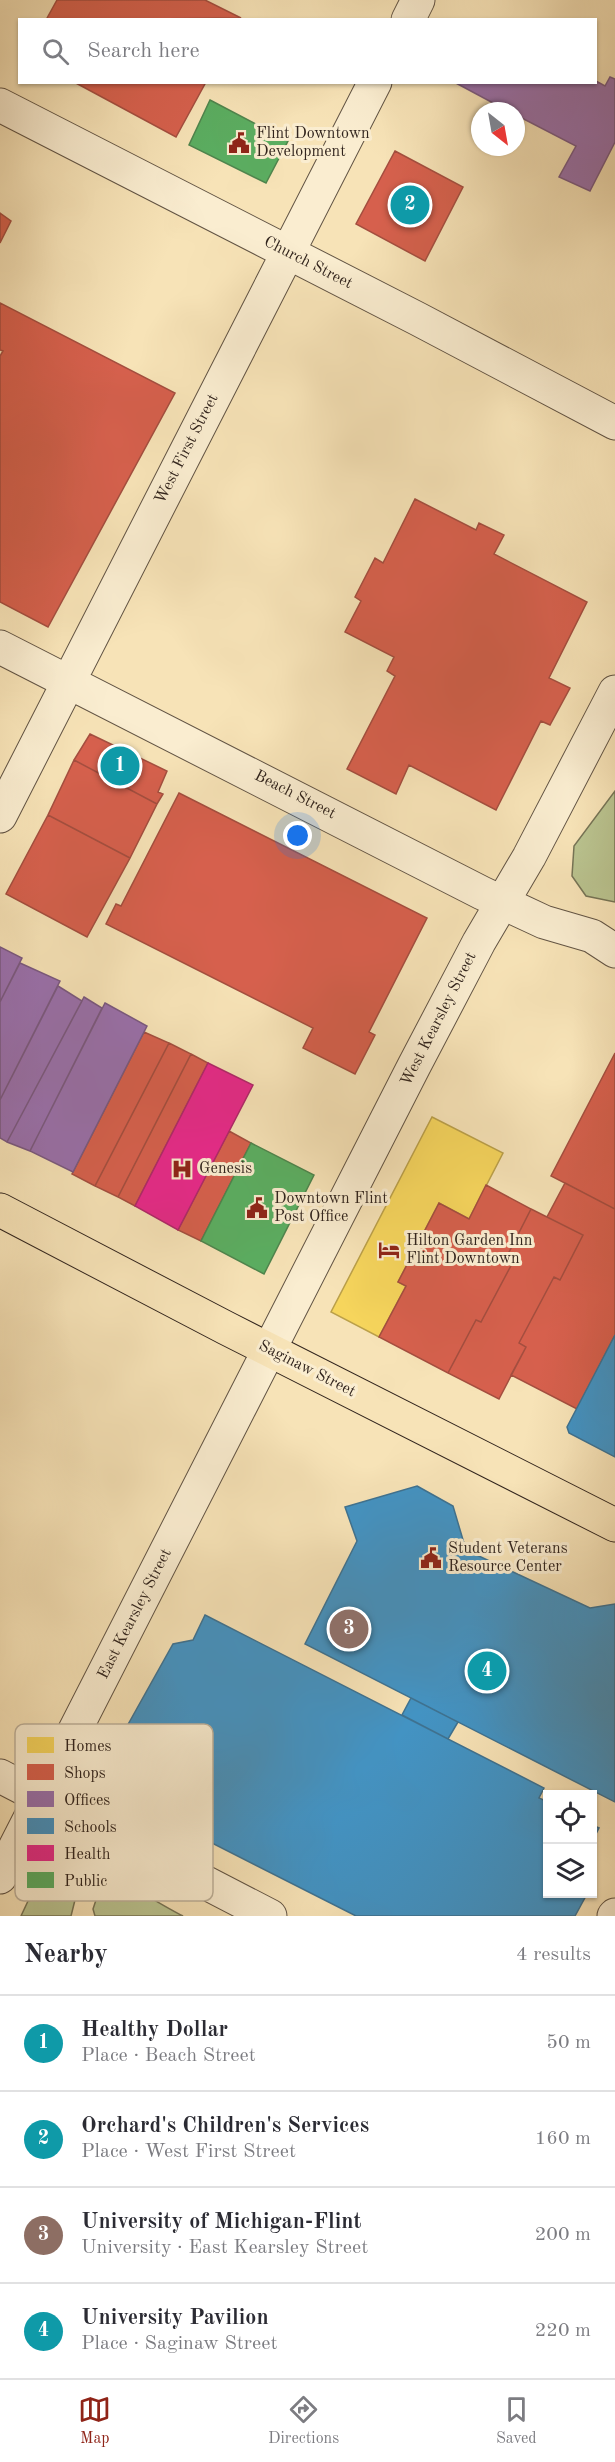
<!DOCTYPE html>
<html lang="en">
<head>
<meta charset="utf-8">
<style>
	body { margin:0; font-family:"Old Standard TT",serif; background:#f7f7f7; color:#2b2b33 }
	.controls { position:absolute; right:18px; bottom:18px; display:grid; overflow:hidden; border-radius:0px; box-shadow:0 2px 4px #0004 }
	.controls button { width:54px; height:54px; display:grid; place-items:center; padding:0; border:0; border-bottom:2px solid #e1e1e2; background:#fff; color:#2b2b33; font:30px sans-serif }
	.compass { position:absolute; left:471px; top:102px; width:54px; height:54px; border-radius:50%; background:#fff; box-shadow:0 2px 4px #0004; rotate:149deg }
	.you { position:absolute; left:298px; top:836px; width:21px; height:21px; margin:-15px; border:4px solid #fff; border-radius:50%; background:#1a73e8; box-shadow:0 0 0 9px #1a73e833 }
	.badge { display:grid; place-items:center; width:39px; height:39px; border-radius:50%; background:#8f2418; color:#fff; font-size:20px; font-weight:700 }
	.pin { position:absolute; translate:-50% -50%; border:3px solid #fff; box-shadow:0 2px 6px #0006 }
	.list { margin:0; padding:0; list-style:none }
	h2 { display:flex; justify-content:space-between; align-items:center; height:78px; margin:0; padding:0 24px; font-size:26px }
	h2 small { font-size:20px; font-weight:400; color:#7c7c81 }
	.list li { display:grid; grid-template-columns:39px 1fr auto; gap:18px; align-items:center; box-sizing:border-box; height:96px; padding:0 24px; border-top:2px solid #e1e1e2 }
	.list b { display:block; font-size:22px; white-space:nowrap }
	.list p { margin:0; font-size:20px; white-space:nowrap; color:#7c7c81 }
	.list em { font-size:20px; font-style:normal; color:#7c7c81 }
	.icon { flex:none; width:33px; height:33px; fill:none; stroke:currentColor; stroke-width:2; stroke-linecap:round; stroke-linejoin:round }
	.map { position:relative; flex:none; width:615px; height:1916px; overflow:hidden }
	.search { position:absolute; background:#fff; box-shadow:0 2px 4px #0004; left:18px; right:18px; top:18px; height:66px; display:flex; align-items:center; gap:15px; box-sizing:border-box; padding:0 21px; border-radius:0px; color:#7c7c81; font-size:22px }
	.sheet { height:462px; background:#fff }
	nav { display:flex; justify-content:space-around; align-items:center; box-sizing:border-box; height:84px; border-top:2px solid #e1e1e2; background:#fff; font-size:16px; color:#7c7c81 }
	nav a { display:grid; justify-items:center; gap:3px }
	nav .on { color:#8f2418 }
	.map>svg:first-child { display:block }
	.green { fill:#bac490; stroke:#767456; stroke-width:1.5 }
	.homes { fill:#f6d55c; stroke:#bba049; stroke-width:1.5 }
	.shops { fill:#d6604d; stroke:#a44e3f; stroke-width:1.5 }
	.offices { fill:#9970ab; stroke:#7a5980; stroke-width:1.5 }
	.schools { fill:#4393c3; stroke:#3e7291; stroke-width:1.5 }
	.health { fill:#e7298a; stroke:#b02869; stroke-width:1.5 }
	.public { fill:#5aae61; stroke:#4e854d; stroke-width:1.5 }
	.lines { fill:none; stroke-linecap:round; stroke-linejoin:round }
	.minor-casing { stroke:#625444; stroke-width:35 }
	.major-casing { stroke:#31241d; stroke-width:35 }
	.minor { stroke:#faedd0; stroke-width:33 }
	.major { stroke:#f7e3b7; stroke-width:33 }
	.labels { text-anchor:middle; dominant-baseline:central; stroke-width:6; stroke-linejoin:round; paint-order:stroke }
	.poi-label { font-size:16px; fill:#31241d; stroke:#faedd0; text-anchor:start }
	.street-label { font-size:16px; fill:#31241d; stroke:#faedd0 }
	.key { fill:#faedd0; stroke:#beb19a; stroke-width:1.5 }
	.key-label { font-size:16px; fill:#31241d }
</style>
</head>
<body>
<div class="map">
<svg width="615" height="1916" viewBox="0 0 615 1916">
	<rect width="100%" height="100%" fill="#f7e3b7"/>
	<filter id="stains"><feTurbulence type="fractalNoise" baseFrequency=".00333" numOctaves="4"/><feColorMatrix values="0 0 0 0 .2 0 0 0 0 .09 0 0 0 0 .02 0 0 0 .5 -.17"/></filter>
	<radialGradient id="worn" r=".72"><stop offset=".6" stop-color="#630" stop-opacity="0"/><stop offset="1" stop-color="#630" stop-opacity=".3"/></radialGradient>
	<!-- green -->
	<path class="green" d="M615,791V902L586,896L572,876L574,846Z
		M114,1884C138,1888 161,1905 183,1916H95L93,1909L98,1894Z
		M72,1888L75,1900L71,1916H21L28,1901Z"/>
	<!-- homes -->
	<path class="homes" d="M432,1117L503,1153L469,1219L439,1203L398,1282L406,1286L379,1337L331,1312Z"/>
	<!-- shops -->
	<path class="shops" d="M57,0H205L241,18L46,20Z
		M74,82H206L176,137Z
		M395,151L463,187L425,261L356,224Z
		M0,213L11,221L0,243Z
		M0,303L175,393L48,627L0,602V356L3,351L0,350Z
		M415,499L476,530L479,523L504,535L494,554L587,602L549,678L570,688L550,725L541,721L496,810L409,765L396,794L347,769L395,676L387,671L394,657L345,632L361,601L355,597L375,558L383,563Z
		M90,734L167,771L158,792L163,794L157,804L74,760Z
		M74,760L157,804L130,858L48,815Z
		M179,793L427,918L369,1032L375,1035L355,1074L303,1048L313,1028L106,924L116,904L121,906Z
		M48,815L130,858L87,937L6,894Z
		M144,1032L169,1043L95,1186L72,1174Z
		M169,1043L191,1054L118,1197L95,1186Z
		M615,1053V1209L551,1176Z
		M191,1054L208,1063L135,1206L118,1197Z
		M229,1131L251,1143L201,1241L178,1230Z
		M565,1183L615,1209V1335L577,1409L511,1375L526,1347L519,1343L554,1277L560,1280L583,1235L547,1217Z
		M486,1185L531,1209L507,1256L514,1260L481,1322L476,1320L448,1373L379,1337L406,1286L398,1282L439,1203L469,1219Z
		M531,1209L583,1235L560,1280L554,1277L519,1343L526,1347L499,1399L448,1373L476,1320L481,1322L514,1260L507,1256Z"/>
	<!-- offices -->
	<path class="offices" d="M610,77L615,79V142L590,191L559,177L576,146L516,115V111H508L454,82L596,81L605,86Z
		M0,947L22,958L0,1002Z
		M20,963L60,981L0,1100V1002Z
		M58,986L82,1001L7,1142L0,1138V1100Z
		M84,997L102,1008L30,1151L7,1142Z
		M105,1003L147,1026L73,1172L30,1151Z"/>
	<!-- schools -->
	<path class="schools" d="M615,1335V1457L569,1433L567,1427Z
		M417,1486L453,1506L466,1550L590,1608L615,1604V1802L305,1644L357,1541L345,1507Z
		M205,1615L544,1788L539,1798L548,1802V1894H587L575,1916H356L133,1803L114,1783L107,1762L173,1644L193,1640Z
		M411,1698L458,1722L448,1739L402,1715Z
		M592,1825L599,1828L592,1842Z"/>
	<!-- health -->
	<path class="health" d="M208,1063L253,1085L178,1230L135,1206Z"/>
	<!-- public -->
	<path class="public" d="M210,100L288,141L266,183L189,145Z
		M251,1143L314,1175L264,1274L201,1241Z"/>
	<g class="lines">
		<defs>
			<path id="minor" d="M408,20L418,0
				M0,105L418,319L615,423
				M0,647L482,893L544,922L592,936L615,951
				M0,816L375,82
				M0,1776L270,1916
				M0,1877L414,1066L479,942L529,857L615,692
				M614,1916L615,1915"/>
			<path id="major" d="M0,1210L226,1328L615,1525"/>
		</defs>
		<!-- minor casing -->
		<use href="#minor" class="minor-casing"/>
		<!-- major casing -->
		<use href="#major" class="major-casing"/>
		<!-- minor -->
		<use href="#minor" class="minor"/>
		<!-- major -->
		<use href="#major" class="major"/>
	</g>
	<!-- icons -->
	<defs>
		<symbol id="civic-bare" viewBox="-9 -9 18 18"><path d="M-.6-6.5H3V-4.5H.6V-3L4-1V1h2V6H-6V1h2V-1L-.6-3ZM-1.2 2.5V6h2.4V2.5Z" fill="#8f2418" stroke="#faedd0" stroke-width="2.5" paint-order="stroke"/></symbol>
		<symbol id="hospital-bare" viewBox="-9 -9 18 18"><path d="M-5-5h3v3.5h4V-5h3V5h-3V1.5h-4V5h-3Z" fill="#8f2418" stroke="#faedd0" stroke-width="2.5" paint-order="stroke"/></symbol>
		<symbol id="hotel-bare" viewBox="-9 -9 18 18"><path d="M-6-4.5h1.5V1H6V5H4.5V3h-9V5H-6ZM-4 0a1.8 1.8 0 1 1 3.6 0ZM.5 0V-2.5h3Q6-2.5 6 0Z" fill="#8f2418" stroke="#faedd0" stroke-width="2.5" paint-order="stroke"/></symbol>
	</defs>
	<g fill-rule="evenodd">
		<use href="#civic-bare" x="224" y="128" width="30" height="30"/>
		<use href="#hospital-bare" x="167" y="1154" width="30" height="30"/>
		<use href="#civic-bare" x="242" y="1193" width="30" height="30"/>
		<use href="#hotel-bare" x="374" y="1235" width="30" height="30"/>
		<use href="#civic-bare" x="416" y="1543" width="30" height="30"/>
	</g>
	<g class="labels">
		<!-- poi labels -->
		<g class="poi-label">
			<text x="256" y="134">Flint Downtown<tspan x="256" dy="18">Development</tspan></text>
			<text x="199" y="1169">Genesis</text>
			<text x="274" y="1199">Downtown Flint<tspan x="274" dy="18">Post Office</tspan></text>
			<text x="406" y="1241">Hilton Garden Inn<tspan x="406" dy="18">Flint Downtown</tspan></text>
			<text x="448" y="1549">Student Veterans<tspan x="448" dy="18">Resource Center</tspan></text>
		</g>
		<!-- street labels -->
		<g class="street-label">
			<text transform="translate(308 263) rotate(27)">Church Street</text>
			<text transform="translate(187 449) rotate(-63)">West First Street</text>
			<text transform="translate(295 795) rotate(27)">Beach Street</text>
			<text transform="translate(439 1019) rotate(-63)">West Kearsley Street</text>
			<text transform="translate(307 1369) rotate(27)">Saginaw Street</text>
			<text transform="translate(135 1614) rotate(-63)">East Kearsley Street</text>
		</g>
	</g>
	<!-- legend -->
	<rect x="15" y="1724" width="198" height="177" rx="9" class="key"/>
	<rect x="27" y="1737" width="27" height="16" fill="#f6d55c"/>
	<rect x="27" y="1764" width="27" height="16" fill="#d6604d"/>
	<rect x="27" y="1791" width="27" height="16" fill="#9970ab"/>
	<rect x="27" y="1818" width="27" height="16" fill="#4393c3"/>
	<rect x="27" y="1845" width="27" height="16" fill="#e7298a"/>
	<rect x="27" y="1872" width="27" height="16" fill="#5aae61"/>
	<g class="key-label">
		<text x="64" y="1751">Homes</text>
		<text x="64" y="1778">Shops</text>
		<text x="64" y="1805">Offices</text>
		<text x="64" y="1832">Schools</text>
		<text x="64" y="1859">Health</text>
		<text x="64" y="1886">Public</text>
	</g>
	<rect width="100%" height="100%" filter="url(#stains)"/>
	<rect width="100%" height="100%" fill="url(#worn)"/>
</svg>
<div class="controls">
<button><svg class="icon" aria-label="locate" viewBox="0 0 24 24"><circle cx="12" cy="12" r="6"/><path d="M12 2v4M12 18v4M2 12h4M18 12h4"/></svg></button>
<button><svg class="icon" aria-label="layers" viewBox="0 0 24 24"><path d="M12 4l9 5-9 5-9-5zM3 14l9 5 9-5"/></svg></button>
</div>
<svg class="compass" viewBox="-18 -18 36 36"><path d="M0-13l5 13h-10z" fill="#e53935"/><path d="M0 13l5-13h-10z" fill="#7c7c81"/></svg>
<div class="you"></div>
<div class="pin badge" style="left:120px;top:766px;background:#0f9aa8">1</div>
<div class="pin badge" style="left:410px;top:205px;background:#0f9aa8">2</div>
<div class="pin badge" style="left:349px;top:1629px;background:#8d6e63">3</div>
<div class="pin badge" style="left:487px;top:1671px;background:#0f9aa8">4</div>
<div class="search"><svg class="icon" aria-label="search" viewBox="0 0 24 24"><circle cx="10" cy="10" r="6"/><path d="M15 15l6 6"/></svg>Search here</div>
</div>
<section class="sheet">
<h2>Nearby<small>4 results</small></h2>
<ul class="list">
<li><span class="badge" style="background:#0f9aa8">1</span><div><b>Healthy Dollar</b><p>Place · Beach Street</p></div><em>50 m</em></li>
<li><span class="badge" style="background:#0f9aa8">2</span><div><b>Orchard's Children's Services</b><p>Place · West First Street</p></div><em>160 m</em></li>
<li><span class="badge" style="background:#8d6e63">3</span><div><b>University of Michigan-Flint</b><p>University · East Kearsley Street</p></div><em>200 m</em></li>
<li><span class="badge" style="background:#0f9aa8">4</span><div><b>University Pavilion</b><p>Place · Saginaw Street</p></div><em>220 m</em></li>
</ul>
</section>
<nav>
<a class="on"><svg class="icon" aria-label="map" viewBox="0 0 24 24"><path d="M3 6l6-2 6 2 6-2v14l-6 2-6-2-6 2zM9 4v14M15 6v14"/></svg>Map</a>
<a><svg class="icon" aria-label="directions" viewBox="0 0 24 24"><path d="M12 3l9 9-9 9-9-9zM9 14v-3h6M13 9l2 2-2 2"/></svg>Directions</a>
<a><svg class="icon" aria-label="saved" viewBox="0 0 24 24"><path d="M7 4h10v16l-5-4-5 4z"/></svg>Saved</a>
</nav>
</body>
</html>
